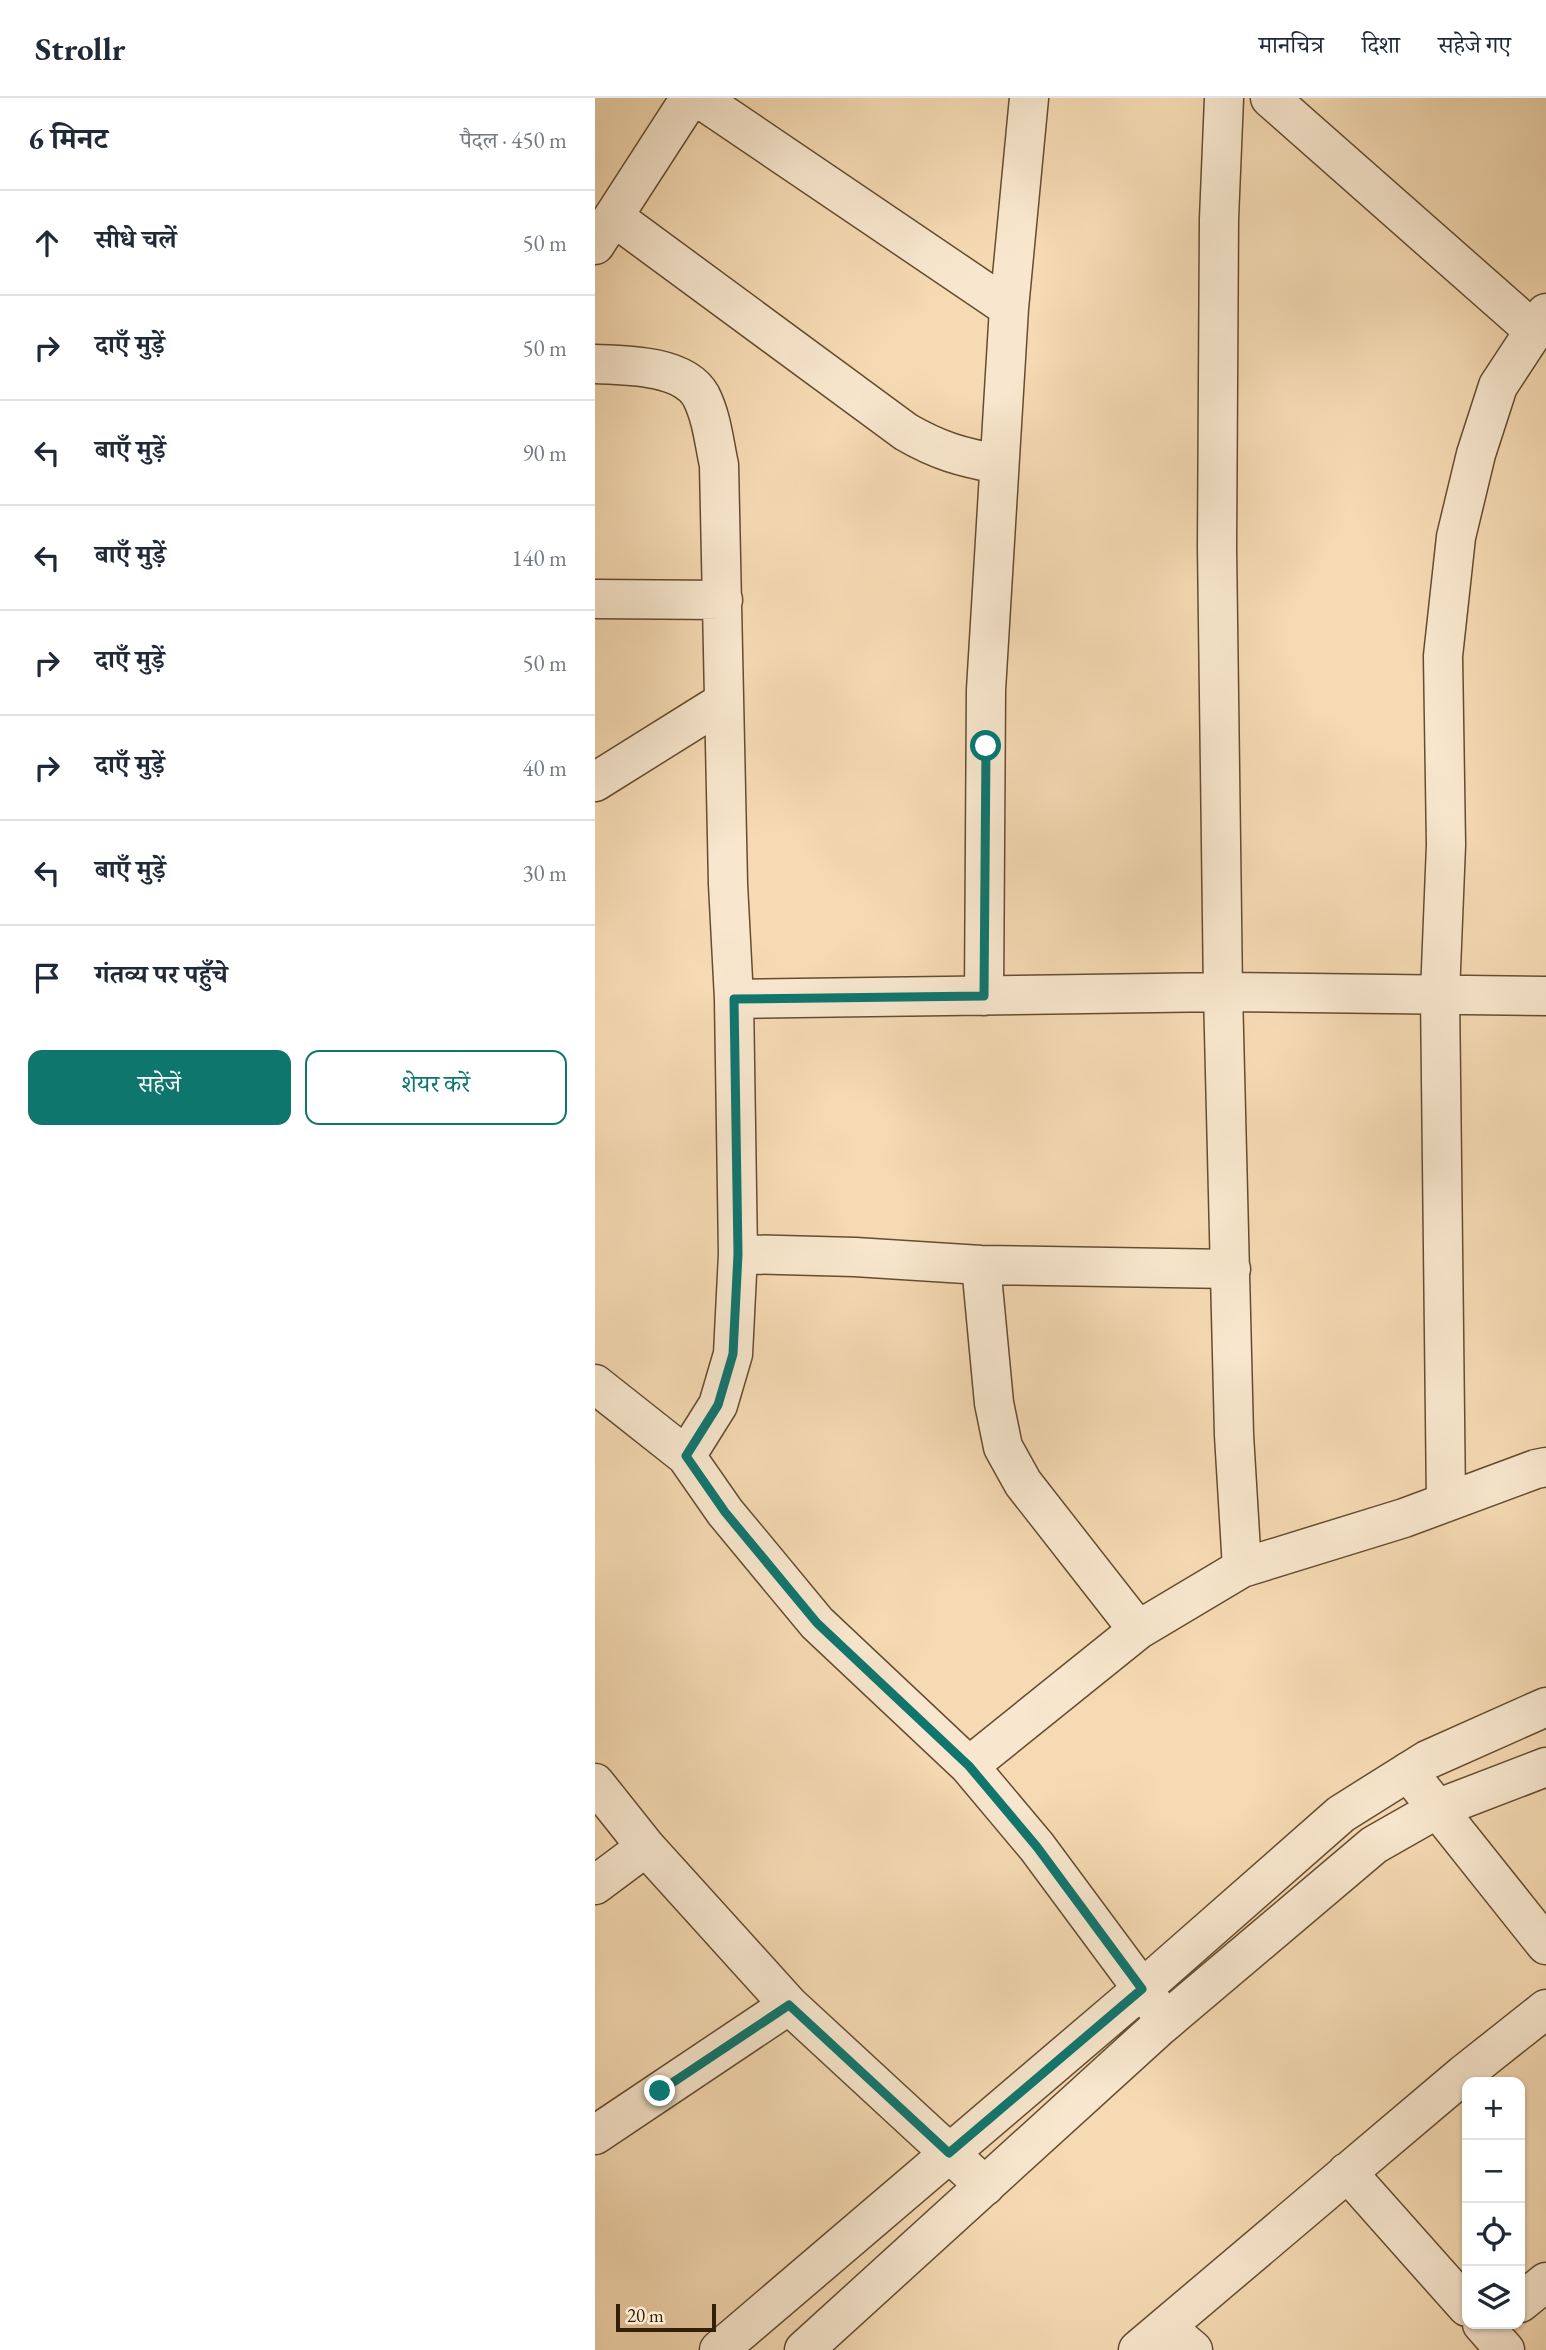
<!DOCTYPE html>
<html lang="hi">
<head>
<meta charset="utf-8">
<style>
	body { margin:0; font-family:"EB Garamond","Noto Serif Devanagari",serif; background:#f6f6f7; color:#1f2937 }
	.controls { position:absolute; right:21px; bottom:21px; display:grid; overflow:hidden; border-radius:14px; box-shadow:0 2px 5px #0004 }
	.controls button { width:63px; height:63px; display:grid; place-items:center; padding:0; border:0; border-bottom:2px solid #e0e1e3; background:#fff; color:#1f2937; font:35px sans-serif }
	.scale { position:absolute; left:21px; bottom:18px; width:100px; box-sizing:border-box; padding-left:7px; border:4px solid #341e05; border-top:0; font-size:19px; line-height:24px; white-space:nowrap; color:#341e05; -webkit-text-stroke:5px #f8e7ce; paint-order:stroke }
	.stop { position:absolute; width:21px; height:21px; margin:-16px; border:5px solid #0f766e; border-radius:50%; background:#fff }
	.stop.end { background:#0f766e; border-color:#fff; box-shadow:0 2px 7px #0008 }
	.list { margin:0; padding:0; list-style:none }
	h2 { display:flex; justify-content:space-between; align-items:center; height:91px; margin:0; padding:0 28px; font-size:30px }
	h2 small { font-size:23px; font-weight:400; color:#747a83 }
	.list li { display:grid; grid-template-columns:46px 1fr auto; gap:21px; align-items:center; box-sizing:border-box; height:105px; padding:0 28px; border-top:2px solid #e0e1e3 }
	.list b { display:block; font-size:26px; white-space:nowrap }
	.list em { font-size:23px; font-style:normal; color:#747a83 }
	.actions { display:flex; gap:14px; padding:21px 28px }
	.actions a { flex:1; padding:16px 0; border:2px solid #0f766e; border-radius:14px; text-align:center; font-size:24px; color:#0f766e }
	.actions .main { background:#0f766e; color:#fff }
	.icon { flex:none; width:38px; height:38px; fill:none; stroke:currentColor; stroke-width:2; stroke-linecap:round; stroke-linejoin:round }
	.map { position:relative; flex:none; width:951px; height:2252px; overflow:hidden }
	header { display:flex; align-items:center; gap:42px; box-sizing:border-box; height:98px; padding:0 35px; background:#fff; border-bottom:2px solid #e0e1e3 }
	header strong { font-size:33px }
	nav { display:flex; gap:38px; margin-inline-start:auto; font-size:24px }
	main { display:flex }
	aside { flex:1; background:#fff }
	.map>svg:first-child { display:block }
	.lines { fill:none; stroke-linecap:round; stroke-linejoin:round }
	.minor-casing { stroke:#644d30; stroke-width:41 }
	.tertiary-casing { stroke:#644d30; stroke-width:41 }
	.minor { stroke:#f8e7ce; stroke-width:38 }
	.tertiary { stroke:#f8e7ce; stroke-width:38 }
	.route { stroke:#0f766e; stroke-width:9 }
</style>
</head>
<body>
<header>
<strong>Strollr</strong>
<nav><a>मानचित्र</a><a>दिशा</a><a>सहेजे गए</a></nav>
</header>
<main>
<aside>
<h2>6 मिनट<small>पैदल · 450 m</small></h2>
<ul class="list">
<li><svg class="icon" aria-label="ahead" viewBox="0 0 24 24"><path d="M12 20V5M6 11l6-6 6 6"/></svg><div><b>सीधे चलें</b></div><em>50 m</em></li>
<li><svg class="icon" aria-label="right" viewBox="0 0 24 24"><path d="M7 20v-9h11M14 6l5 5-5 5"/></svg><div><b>दाएँ मुड़ें</b></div><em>50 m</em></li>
<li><svg class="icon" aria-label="left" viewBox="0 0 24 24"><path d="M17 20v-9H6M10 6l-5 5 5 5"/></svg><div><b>बाएँ मुड़ें</b></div><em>90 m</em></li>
<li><svg class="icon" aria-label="left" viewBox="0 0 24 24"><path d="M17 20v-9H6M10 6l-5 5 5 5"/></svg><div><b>बाएँ मुड़ें</b></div><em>140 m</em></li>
<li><svg class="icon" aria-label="right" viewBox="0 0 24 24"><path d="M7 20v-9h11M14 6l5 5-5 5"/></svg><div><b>दाएँ मुड़ें</b></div><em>50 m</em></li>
<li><svg class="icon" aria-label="right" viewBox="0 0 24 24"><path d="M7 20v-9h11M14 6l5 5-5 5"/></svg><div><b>दाएँ मुड़ें</b></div><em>40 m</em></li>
<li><svg class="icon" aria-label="left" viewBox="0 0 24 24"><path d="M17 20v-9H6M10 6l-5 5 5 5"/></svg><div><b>बाएँ मुड़ें</b></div><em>30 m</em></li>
<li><svg class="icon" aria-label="arrive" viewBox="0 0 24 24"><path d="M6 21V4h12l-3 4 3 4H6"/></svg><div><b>गंतव्य पर पहुँचे</b></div></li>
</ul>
<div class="actions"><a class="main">सहेजें</a><a>शेयर करें</a></div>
</aside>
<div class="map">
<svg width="951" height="2252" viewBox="0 0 951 2252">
	<rect width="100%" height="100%" fill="#f5dab3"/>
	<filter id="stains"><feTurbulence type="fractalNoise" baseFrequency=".00286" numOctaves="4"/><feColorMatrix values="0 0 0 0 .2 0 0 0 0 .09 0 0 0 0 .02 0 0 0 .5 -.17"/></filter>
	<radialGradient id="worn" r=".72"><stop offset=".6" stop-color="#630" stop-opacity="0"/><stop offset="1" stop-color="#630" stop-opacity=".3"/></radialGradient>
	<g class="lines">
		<defs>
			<path id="minor" d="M104,0L414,210
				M629,0L624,121L622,449L628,894L639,1337L647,1470
				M675,0L938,232
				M19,119L311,334C344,353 366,359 403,366
				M0,147L95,0
				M0,266C31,267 89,267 106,298C117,320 119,344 124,367L133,786L139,901L143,1156L138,1256L123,1307L91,1358
				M0,501L128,502
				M0,684L128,604
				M389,898L391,592L414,210L434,0
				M139,901L628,894L951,898
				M143,1156L260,1159L386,1167L636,1171
				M386,1167L399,1305L408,1349L428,1385L543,1532
				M0,1286L91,1358L130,1414L222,1525L374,1668L442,1749L571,1923
				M851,1404L845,896L851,747L848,558L861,439L881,356L903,288L951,215
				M374,1668L543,1532L647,1470L809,1420L941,1371L951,1369
				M813,1674L951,1847
				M0,1685L51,1749L194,1907L390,2088
				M0,1787L51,1749
				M0,2037L194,1907
				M752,2074L872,2209
				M925,2205L951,2184
				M887,2226L910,2252
				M571,2229L598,2252
				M543,2252L869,1976L951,1911"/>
			<path id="tertiary" d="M124,2252L547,1891L746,1716L832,1662L951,1609
				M209,2252L564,1929L779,1747L844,1710L951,1669"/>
		</defs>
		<!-- minor casing -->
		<use href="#minor" class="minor-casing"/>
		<!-- tertiary casing -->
		<use href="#tertiary" class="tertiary-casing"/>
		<!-- minor -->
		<use href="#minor" class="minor"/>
		<!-- tertiary -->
		<use href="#tertiary" class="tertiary"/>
	</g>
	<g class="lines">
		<!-- route -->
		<path class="route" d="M65,1993L194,1907L354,2055L547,1891L442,1749L374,1668L222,1525L130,1414L91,1358L123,1307L138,1256L143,1156L139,901L389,898L391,648"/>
	</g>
	<rect width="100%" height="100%" filter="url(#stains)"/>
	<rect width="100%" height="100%" fill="url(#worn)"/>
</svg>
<div class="controls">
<button>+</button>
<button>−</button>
<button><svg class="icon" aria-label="locate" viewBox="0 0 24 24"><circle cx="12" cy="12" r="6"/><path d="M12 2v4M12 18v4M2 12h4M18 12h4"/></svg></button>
<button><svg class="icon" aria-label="layers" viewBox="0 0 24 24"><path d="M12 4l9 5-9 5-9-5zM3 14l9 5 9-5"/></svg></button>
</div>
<div class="scale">20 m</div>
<div class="stop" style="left:391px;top:648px"></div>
<div class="stop end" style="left:65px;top:1993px"></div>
</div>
</main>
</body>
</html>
